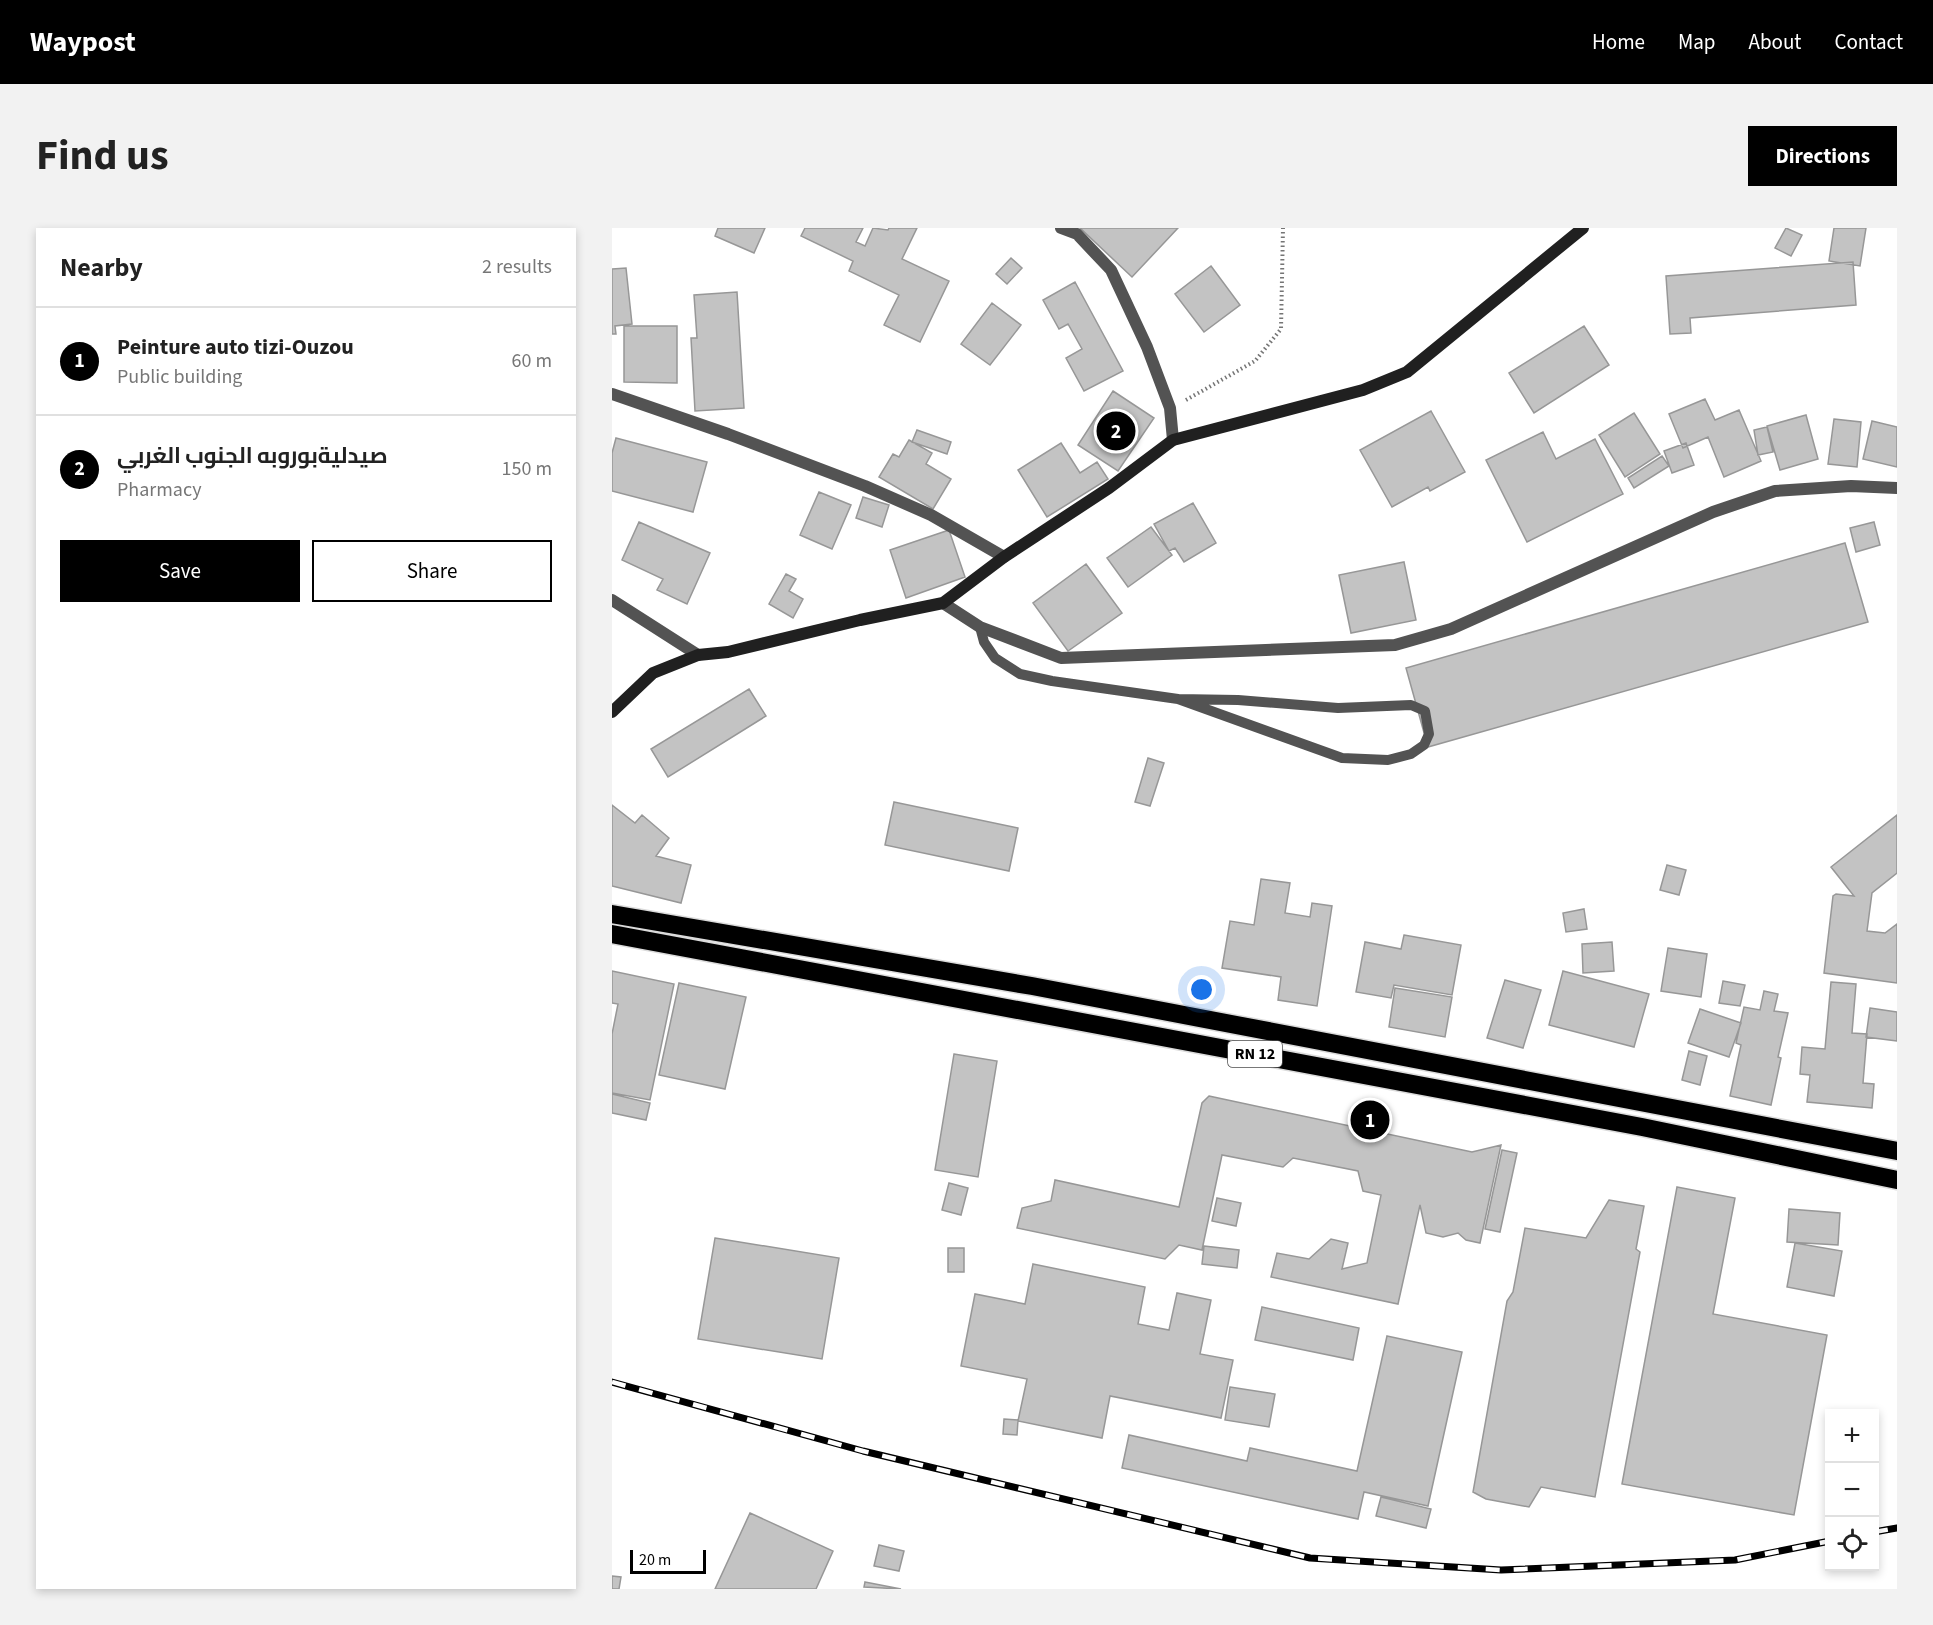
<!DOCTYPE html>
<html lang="en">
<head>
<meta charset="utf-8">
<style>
	body { margin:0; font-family:"Source Sans 3",Cairo,sans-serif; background:#f2f2f2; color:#222 }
	.controls { position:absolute; right:18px; bottom:18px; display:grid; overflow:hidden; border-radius:0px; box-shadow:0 3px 9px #0003 }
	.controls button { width:54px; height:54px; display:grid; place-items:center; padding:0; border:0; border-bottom:2px solid #e0e0e0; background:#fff; color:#222; font:30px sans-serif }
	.scale { position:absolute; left:18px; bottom:15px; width:76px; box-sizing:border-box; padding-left:6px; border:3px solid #000; border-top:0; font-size:16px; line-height:21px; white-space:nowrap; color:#000; -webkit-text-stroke:4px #fff; paint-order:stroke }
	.you { position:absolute; left:590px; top:762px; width:21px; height:21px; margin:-15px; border:4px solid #fff; border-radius:50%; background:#1a73e8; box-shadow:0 0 0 9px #1a73e833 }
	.badge { display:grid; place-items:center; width:39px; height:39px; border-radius:50%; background:#000; color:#fff; font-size:20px; font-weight:700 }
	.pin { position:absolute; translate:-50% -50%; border:3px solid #fff; box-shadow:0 2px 6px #0006 }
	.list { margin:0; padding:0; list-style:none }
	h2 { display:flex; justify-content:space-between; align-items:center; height:78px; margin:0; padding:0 24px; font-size:26px }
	h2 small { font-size:20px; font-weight:400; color:#767676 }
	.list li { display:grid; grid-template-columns:39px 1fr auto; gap:18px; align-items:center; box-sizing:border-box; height:108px; padding:0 24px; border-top:2px solid #e0e0e0 }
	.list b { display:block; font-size:22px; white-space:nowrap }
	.list p { margin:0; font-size:20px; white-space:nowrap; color:#767676 }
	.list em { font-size:20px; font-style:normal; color:#767676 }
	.actions { display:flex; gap:12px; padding:18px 24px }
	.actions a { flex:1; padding:14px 0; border:2px solid #000; border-radius:0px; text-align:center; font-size:21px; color:#000 }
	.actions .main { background:#000; color:#fff }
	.icon { flex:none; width:33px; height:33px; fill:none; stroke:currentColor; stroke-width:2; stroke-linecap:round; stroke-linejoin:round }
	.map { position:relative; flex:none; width:1285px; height:1361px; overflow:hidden; border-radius:0px }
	header { display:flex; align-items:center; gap:36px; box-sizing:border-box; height:84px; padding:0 30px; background:#000; color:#fff }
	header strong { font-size:28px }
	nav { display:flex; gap:33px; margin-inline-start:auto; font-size:21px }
	.intro { display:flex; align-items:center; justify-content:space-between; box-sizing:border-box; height:144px; padding:0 36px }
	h1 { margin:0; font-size:42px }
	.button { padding:15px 27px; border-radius:0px; background:#000; color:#fff; font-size:21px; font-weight:700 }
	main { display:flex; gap:36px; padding:0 36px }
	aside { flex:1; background:#fff; border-radius:0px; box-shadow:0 3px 9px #0003 }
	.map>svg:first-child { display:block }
	.building { fill:#c3c3c3; stroke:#979797; stroke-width:1.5 }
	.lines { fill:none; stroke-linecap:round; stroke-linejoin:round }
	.highway-casing { stroke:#dbdbdb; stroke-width:21 }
	.path { stroke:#757575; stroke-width:4; stroke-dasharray:1.5 3; stroke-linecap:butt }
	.lane { stroke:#535353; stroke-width:10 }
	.street { stroke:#535353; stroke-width:12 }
	.secondary { stroke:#202020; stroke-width:12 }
	.highway { stroke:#000; stroke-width:18 }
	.rail-casing { stroke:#000; stroke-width:7 }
	.rail { stroke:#fff; stroke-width:4.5; stroke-dasharray:14; stroke-linecap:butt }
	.labels { text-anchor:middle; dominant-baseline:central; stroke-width:4.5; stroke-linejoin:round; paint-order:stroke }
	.shield { fill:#fff; stroke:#4c4c4c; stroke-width:1.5 }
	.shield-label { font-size:16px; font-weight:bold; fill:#000 }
</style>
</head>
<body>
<header>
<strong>Waypost</strong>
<nav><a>Home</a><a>Map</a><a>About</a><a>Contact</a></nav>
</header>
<div class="intro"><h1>Find us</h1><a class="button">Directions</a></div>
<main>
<aside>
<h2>Nearby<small>2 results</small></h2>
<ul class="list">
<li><span class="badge">1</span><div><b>Peinture auto tizi-Ouzou</b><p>Public building</p></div><em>60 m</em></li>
<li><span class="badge">2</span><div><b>صيدليةبوروبه الجنوب الغربي</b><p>Pharmacy</p></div><em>150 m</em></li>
</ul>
<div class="actions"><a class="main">Save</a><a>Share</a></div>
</aside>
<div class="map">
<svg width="1285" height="1361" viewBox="0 0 1285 1361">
	<rect width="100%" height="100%" fill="#fff"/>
	<!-- building -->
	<path class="building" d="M106,0H153L142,25L103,8Z
		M193,0H251L244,14L253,18L261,0L276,2L277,0H305L290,31L337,53L308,114L272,97L287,67L237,43L241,33L189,8Z
		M468,0H566L520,49Z
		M1174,0L1190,7L1179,28L1163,20Z
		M1222,0H1254L1248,38L1217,33Z
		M399,30L410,40L395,56L384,46Z
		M1241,34L1244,77L1078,90L1079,105L1058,106L1054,48Z
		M599,38L628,77L592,104L563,66Z
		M14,40L20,96L3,98L4,106H0V41Z
		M463,54L511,143L472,163L454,130L470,121L456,96L447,101L431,72Z
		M125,64L132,180L83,183L79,110H85L82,67Z
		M380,75L409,97L378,137L349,116Z
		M12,98H65V155L12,154Z
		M972,98L997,137L922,185L897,145Z
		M501,163L542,190L506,243L466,217Z
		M1093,171L1103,192L1127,182L1149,233L1112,249L1096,209L1071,220L1057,186Z
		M819,183L853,244L818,263L816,259L780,279L748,222Z
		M1022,185L1048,226L1013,249L987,207Z
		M1194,187L1206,231L1168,242L1155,198Z
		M1222,191L1249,194L1245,239L1216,236Z
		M1260,193L1285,199V239L1251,231Z
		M1155,199L1161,224L1146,227L1142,202Z
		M305,202L339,214L335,226L300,214Z
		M931,204L944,231L983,211L1011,266L915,314L874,232Z
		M4,210L95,234L81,284L0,263V225Z
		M297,212L320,225L314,236L339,251L321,281L267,249L281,226L287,229Z
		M449,215L468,245L485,234L496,251L435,289L406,242Z
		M1074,215L1082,237L1060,245L1052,223Z
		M1050,228L1057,238L1022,260L1016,250Z
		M207,264L239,277L220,321L188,307Z
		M251,269L277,277L270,299L244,290Z
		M581,275L604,315L572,334L563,320L557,323L542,296Z
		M27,294L98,325L75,376L45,362L51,351L10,332Z
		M1262,294L1268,317L1244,324L1238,300Z
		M539,299L560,327L516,359L495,330Z
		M337,302L353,349L294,370L278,322Z
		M1233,315L1256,394L816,519L794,440Z
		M792,334L804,392L739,405L727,347Z
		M474,336L510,385L456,423L421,375Z
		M174,346L184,351L177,363L191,371L181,390L157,376Z
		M137,461L154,488L56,549L39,521Z
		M536,530L552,535L538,578L523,574Z
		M282,574L406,600L397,643L273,617Z
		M0,577L23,595L30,587L57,610L44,628L79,637L69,675L0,658Z
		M1285,587V645L1260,665L1255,703L1273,705L1285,696V755L1212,745L1221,668L1224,666L1242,668L1219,639Z
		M1055,637L1074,642L1067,667L1048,662Z
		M649,651L678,655L673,685L698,689L700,675L720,678L705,778L666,772L669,749L610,740L618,693L642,697Z
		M972,681L975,701L954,704L951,685Z
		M792,707L849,717L840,767L782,757L779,770L744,764L753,714L789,721Z
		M1000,714L1002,743L971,745L970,716Z
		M1056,720L1095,726L1089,769L1049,763Z
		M0,743L62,756L38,872L0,865V806L6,776L0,775Z
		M951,743L1037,766L1022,819L937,797Z
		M893,752L929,762L911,820L875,810Z
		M1111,753L1133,757L1128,778L1107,775Z
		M1219,754L1244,756L1240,805L1255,806L1251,855L1262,856L1260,880L1195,874L1198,847L1188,846L1190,819L1213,821Z
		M67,755L134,769L113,861L47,847Z
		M783,760L840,769L833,809L777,799Z
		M1152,763L1166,766L1162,783L1176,785L1166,829L1169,830L1159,877L1118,868L1129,817L1124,815L1132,779L1148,782Z
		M1258,780L1285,784V813L1254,809Z
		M1088,781L1129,795L1117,829L1076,815Z
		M1077,823L1095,828L1088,857L1070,852Z
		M342,826L385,833L366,949L323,942Z
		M0,866L38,875L34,892L0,885Z
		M597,868L860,924L889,917L868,1015L854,1012L846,1005L831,1009L814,1005L808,977L786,1076L659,1049L665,1025L697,1031L719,1011L736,1015L730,1041L755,1035L769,967L751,963L746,943L681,930L671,939L610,927L590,1022L567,1017L553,1031L405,1000L410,980L439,973L443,952L567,979L590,875Z
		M890,922L905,925L888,1004L873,1001Z
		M337,955L356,960L349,987L330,982Z
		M1065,959L1123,970L1101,1086L1215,1107L1182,1287L1010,1256Z
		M605,970L629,975L624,998L600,993Z
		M997,972L1032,978L1024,1021L1028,1024L983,1269L929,1259L917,1279L874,1271L861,1264L895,1073L901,1064L913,1000L974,1010Z
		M1177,981L1228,985L1226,1017L1175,1014Z
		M103,1010L227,1030L210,1131L86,1111Z
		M1183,1015L1230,1023L1222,1068L1175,1059Z
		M592,1018L627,1022L625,1040L590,1036Z
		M336,1020H352V1044H336Z
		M421,1036L533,1059L526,1096L557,1102L565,1065L599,1072L588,1126L621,1132L609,1190L498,1168L490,1210L406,1193L415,1151L349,1138L363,1066L413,1076Z
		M650,1079L747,1100L741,1132L643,1112Z
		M775,1108L850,1124L816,1278L752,1264L746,1291L510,1240L517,1207L635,1233L638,1220L745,1243Z
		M618,1159L663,1166L657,1199L613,1192Z
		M392,1191L406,1192L405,1207L391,1206Z
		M769,1269L819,1281L814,1300L764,1288Z
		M138,1285L221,1323L204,1361H103Z
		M267,1317L292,1323L287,1343L262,1338Z
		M0,1348L9,1349L7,1361H0Z
		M253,1354L289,1361L252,1359Z"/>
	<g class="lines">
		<defs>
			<path id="highway" d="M0,686L420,758L1285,923
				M0,706L1030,899L1285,952"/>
		</defs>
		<!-- highway casing -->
		<use href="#highway" class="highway-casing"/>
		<!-- path -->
		<path class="path" d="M574,172L643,133L669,101L671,0"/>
		<!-- lane -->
		<path class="lane" d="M368,399L372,414L383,430L408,446L440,453L566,471L730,530L776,532L799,526L812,517L817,506L813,483L799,477L726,480L626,472L566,471"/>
		<!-- street -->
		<path class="street" d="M449,0L465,6L499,42L535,119L558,180L561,212
			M0,166L116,206L253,258L319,287L392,329
			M0,372L86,427
			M331,375L368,399L449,430L783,417L839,401L1101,284L1163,263L1239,258L1285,260"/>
		<!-- secondary -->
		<path class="secondary" d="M0,484L41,445L86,427L116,424L248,392L331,375L392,329L497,260L561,212L751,162L795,144L971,0"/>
		<!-- highway -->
		<use href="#highway" class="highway"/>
		<defs>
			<path id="rail" d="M0,1154L251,1223L698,1330L889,1342L1123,1332L1218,1313
				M1262,1304L1285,1300"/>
		</defs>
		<!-- rail casing -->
		<use href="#rail" class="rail-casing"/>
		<!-- rail -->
		<use href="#rail" class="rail"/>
	</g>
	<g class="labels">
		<!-- shield labels -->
		<rect class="shield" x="616" y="813" width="54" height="26" rx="4.5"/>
		<g class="shield-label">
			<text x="643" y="826">RN 12</text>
		</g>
	</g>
</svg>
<div class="controls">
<button>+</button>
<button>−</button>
<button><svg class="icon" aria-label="locate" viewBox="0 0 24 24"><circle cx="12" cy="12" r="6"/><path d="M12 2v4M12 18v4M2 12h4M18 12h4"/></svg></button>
</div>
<div class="scale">20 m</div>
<div class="you"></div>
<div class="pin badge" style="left:758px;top:892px">1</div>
<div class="pin badge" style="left:504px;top:203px">2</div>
</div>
</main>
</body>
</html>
